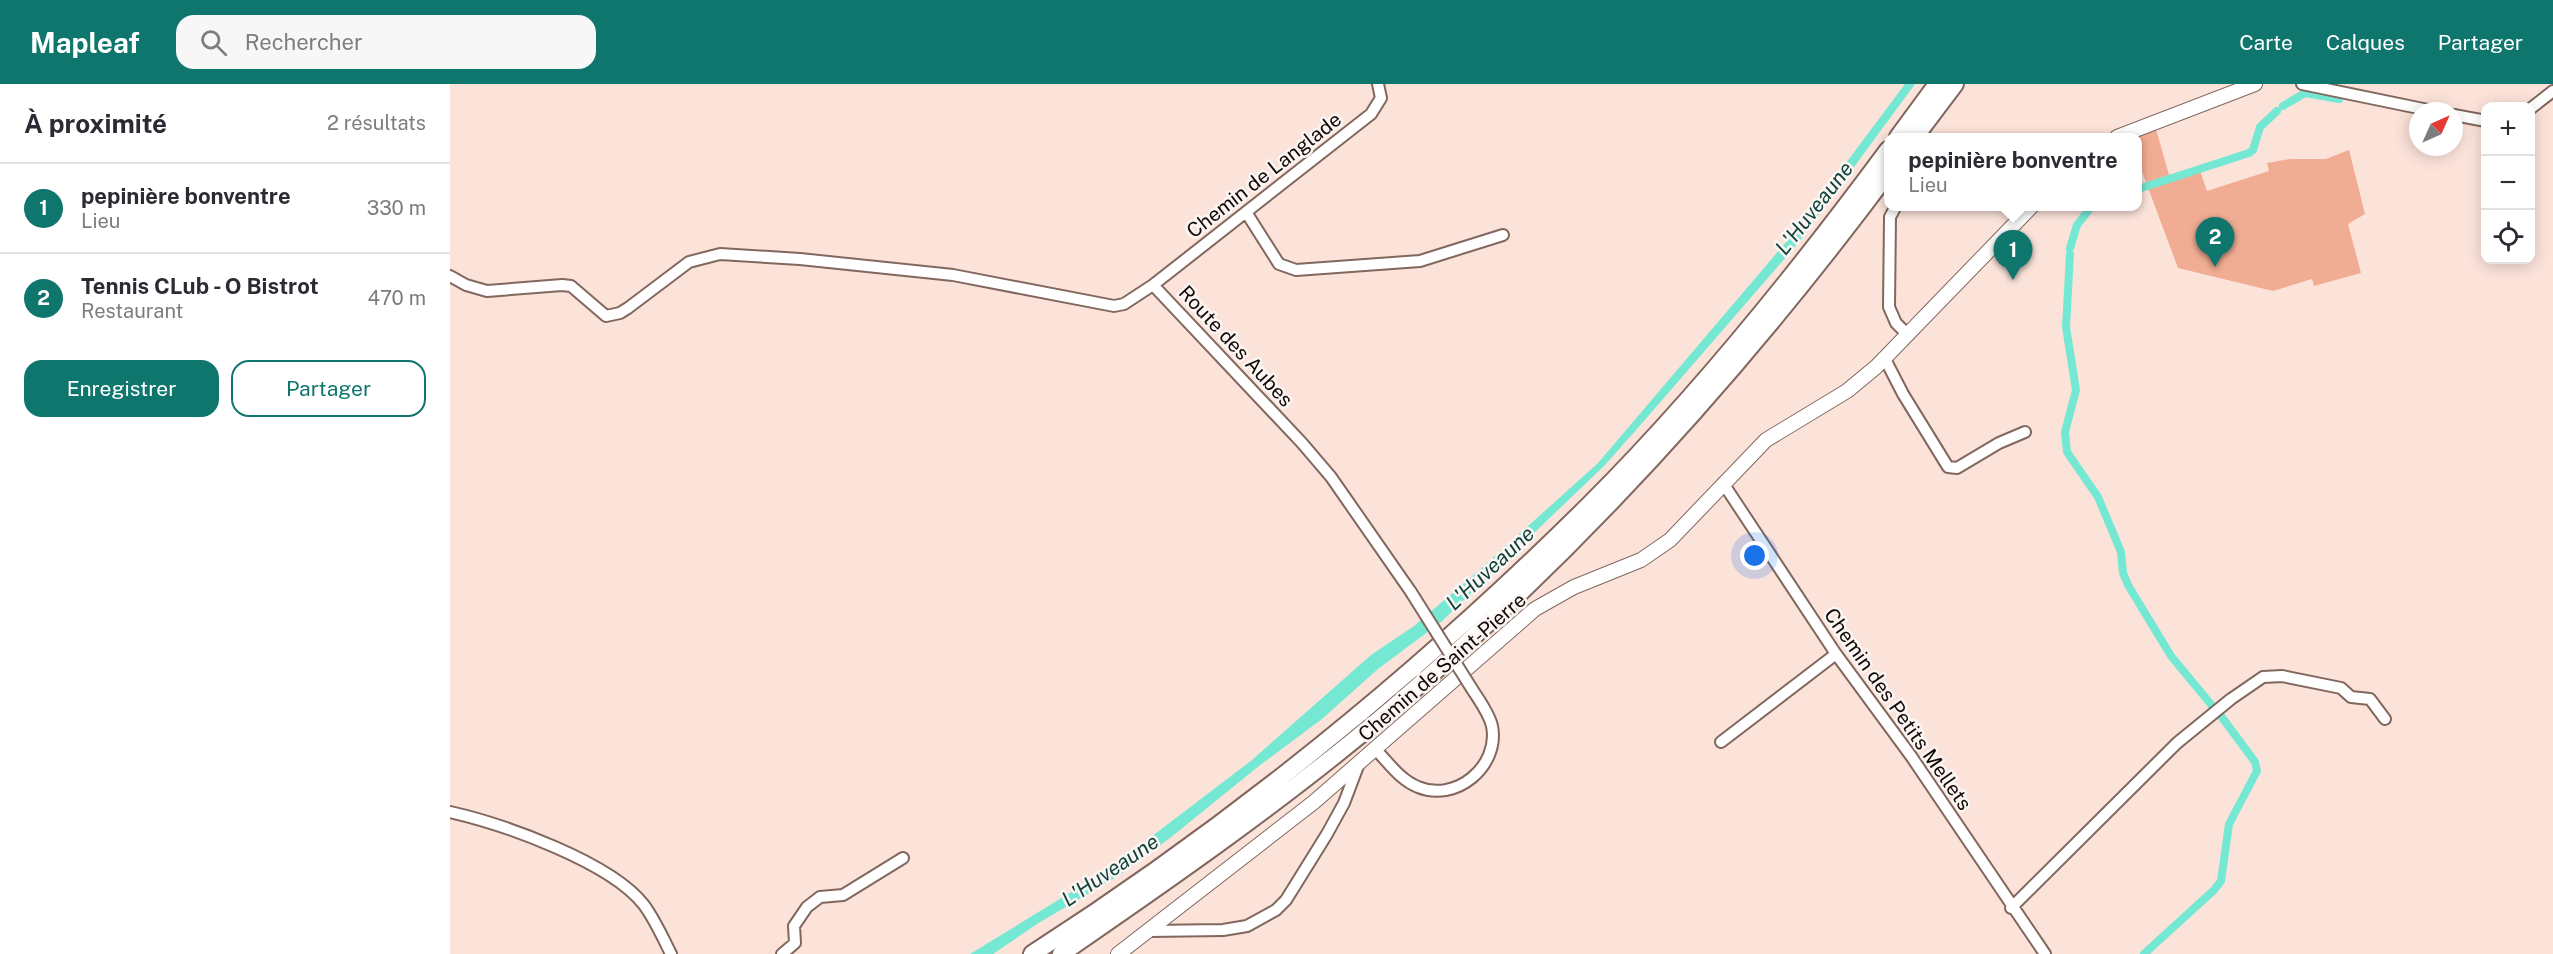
<!DOCTYPE html>
<html lang="fr">
<head>
<meta charset="utf-8">
<style>
	body { margin:0; font-family:"Public Sans",sans-serif; background:#f7f7f7; color:#2b2b33 }
	.controls { position:absolute; right:18px; top:18px; display:grid; overflow:hidden; border-radius:12px; box-shadow:0 3px 15px #0003 }
	.controls button { width:54px; height:54px; display:grid; place-items:center; padding:0; border:0; border-bottom:2px solid #e1e1e2; background:#fff; color:#2b2b33; font:30px sans-serif }
	.compass { position:absolute; left:1959px; top:18px; width:54px; height:54px; border-radius:50%; background:#fff; box-shadow:0 3px 15px #0003; rotate:45deg }
	.you { position:absolute; left:1305px; top:472px; width:21px; height:21px; margin:-15px; border:4px solid #fff; border-radius:50%; background:#1a73e8; box-shadow:0 0 0 9px #1a73e833 }
	.badge { display:grid; place-items:center; width:39px; height:39px; border-radius:50%; background:#0f766e; color:#fff; font-size:20px; font-weight:700 }
	.pin { position:absolute; translate:-50% -50px; filter:drop-shadow(0 2px 3px #0008) }
	.pin::after { content:''; position:absolute; top:32px; width:21px; height:18px; background:inherit; clip-path:polygon(0 0,100% 0,50% 100%) }
	.popup { position:absolute; left:1434px; top:49px; width:258px; height:78px; box-sizing:border-box; display:grid; place-content:center; border-radius:12px; background:#fff; filter:drop-shadow(0 2px 4px #0005); font-size:20px; white-space:nowrap; color:#7c7c81 }
	.popup b { font-size:22px; color:#2b2b33 }
	.popup::after { content:''; position:absolute; left:50%; top:100%; margin-left:-12px; border:12px solid transparent; border-top-color:#fff }
	.list { margin:0; padding:0; list-style:none }
	h2 { display:flex; justify-content:space-between; align-items:center; height:78px; margin:0; padding:0 24px; font-size:26px }
	h2 small { font-size:20px; font-weight:400; color:#7c7c81 }
	.list li { display:grid; grid-template-columns:39px 1fr auto; gap:18px; align-items:center; box-sizing:border-box; height:90px; padding:0 24px; border-top:2px solid #e1e1e2 }
	.list b { display:block; font-size:22px; white-space:nowrap }
	.list p { margin:0; font-size:20px; white-space:nowrap; color:#7c7c81 }
	.list em { font-size:20px; font-style:normal; color:#7c7c81 }
	.actions { display:flex; gap:12px; padding:18px 24px }
	.actions a { flex:1; padding:14px 0; border:2px solid #0f766e; border-radius:18px; text-align:center; font-size:21px; color:#0f766e }
	.actions .main { background:#0f766e; color:#fff }
	.icon { flex:none; width:33px; height:33px; fill:none; stroke:currentColor; stroke-width:2; stroke-linecap:round; stroke-linejoin:round }
	.map { position:relative; flex:none; width:2103px; height:870px; overflow:hidden }
	header { display:flex; align-items:center; gap:36px; box-sizing:border-box; height:84px; padding:0 30px; background:#0f766e; color:#fff }
	header strong { font-size:28px }
	nav { display:flex; gap:33px; margin-inline-start:auto; font-size:21px }
	.search { width:420px; height:54px; background:#f7f7f7; display:flex; align-items:center; gap:15px; box-sizing:border-box; padding:0 21px; border-radius:18px; color:#7c7c81; font-size:22px }
	main { display:flex }
	aside { flex:1; background:#fff }
	.map>svg:first-child { display:block }
	.green { fill:#f1ad93 }
	.water { fill:#75e8d4 }
	.lines { fill:none; stroke-linecap:round; stroke-linejoin:round }
	.canal { stroke:#75e8d4; stroke-width:8 }
	.minor-casing { stroke:#81675d; stroke-width:14 }
	.major-casing { stroke:#81675d; stroke-width:16 }
	.highway-casing { stroke:#81675d; stroke-width:20 }
	.minor { stroke:#fff; stroke-width:10 }
	.major { stroke:#fff; stroke-width:14 }
	.highway { stroke:#fff; stroke-width:16 }
	.minor-bridge-casing { stroke:#81675d; stroke-width:14; stroke-linecap:butt }
	.minor-bridge { stroke:#fff; stroke-width:10 }
	.labels { text-anchor:middle; dominant-baseline:central; stroke-width:5; stroke-linejoin:round; paint-order:stroke }
	.street-label { font-size:20px; fill:#120906; stroke:#fbf5f3 }
	.water-label { font-size:21px; font-style:italic; fill:#0d433a; stroke:#fbf5f3 }
</style>
</head>
<body>
<header>
<strong>Mapleaf</strong>
<div class="search"><svg class="icon" aria-label="search" viewBox="0 0 24 24"><circle cx="10" cy="10" r="6"/><path d="M15 15l6 6"/></svg>Rechercher</div>
<nav><a>Carte</a><a>Calques</a><a>Partager</a></nav>
</header>
<main>
<aside>
<h2>À proximité<small>2 résultats</small></h2>
<ul class="list">
<li><span class="badge">1</span><div><b>pepinière bonventre</b><p>Lieu</p></div><em>330 m</em></li>
<li><span class="badge">2</span><div><b>Tennis CLub - O Bistrot</b><p>Restaurant</p></div><em>470 m</em></li>
</ul>
<div class="actions"><a class="main">Enregistrer</a><a>Partager</a></div>
</aside>
<div class="map">
<svg width="2103" height="870" viewBox="0 0 2103 870">
	<rect width="100%" height="100%" fill="#fce3da"/>
	<!-- green -->
	<path class="green" d="M1706,45L1719,91L1749,84L1757,107L1819,87L1817,79L1840,75H1876L1899,66L1915,130L1898,140L1911,189L1864,202L1862,195L1823,207L1728,184L1688,77V53H1678Z"/>
	<!-- water -->
	<path class="water" d="M1455,0H1465L1349,158L1187,345L1154,382L991,538L928,585L872,635L809,682L720,754L670,791L587,840L543,870H520L659,785L802,676L921,571L964,542L1027,488L1148,379L1342,151Z"/>
	<g class="lines">
		<!-- canal -->
		<path class="canal" d="M1833,22L1855,9L1889,15
			M1688,105L1799,69L1803,66L1810,43L1827,27
			M1620,164L1627,141L1642,122
			M1620,170L1616,243L1626,306L1615,348L1617,368L1648,413L1671,468L1673,489L1678,501L1721,572L1764,624
			M1694,870L1764,806L1771,797L1779,740L1807,687L1805,678L1768,628"/>
		<defs>
			<path id="minor" d="M1852,0L1983,27
				M2080,25L2103,7
				M2004,31L2036,37
				M1446,122L1440,133L1439,223L1446,239L1458,251
				M796,128L829,180L846,186L970,177L1053,151
				M0,192L16,201L37,207L112,201L121,202L156,232L170,229L178,224L239,178L270,170L350,175L503,191L664,222L674,220L703,201L921,30L931,14L928,0
				M703,201L852,359L881,393L961,508
				M1435,275L1453,310L1498,383L1507,384L1549,359L1575,348
				M1273,399L1386,570L1461,672L1595,870
				M1271,658L1386,570
				M926,666C939,679 950,696 968,703C1006,719 1050,682 1042,642C1039,629 1029,616 1022,605
				M0,728C53,740 161,778 194,821C205,836 213,854 221,870
				M1561,824L1727,659L1781,615L1813,593L1832,592L1891,604L1901,613L1920,615L1935,635
				M699,847L773,846L797,842L826,826L836,816L877,750L894,719L908,682
				M332,870L345,859L344,842L357,823L370,813L393,811L453,774"/>
			<path id="major" d="M1667,53L1805,0
				M668,870L864,718L1085,525L1124,503L1191,476L1220,456L1316,356L1397,307L1426,283L1582,122"/>
			<path id="highway" d="M1448,53L1487,0
				M1465,53L1505,0
				M582,870C784,740 970,589 1140,420C1249,311 1347,189 1438,66
				M611,870C723,793 835,715 939,627C1126,469 1292,285 1438,89"/>
		</defs>
		<!-- minor casing -->
		<use href="#minor" class="minor-casing"/>
		<!-- major casing -->
		<use href="#major" class="major-casing"/>
		<!-- highway casing -->
		<use href="#highway" class="highway-casing"/>
		<!-- minor -->
		<use href="#minor" class="minor"/>
		<!-- major -->
		<use href="#major" class="major"/>
		<!-- highway -->
		<use href="#highway" class="highway"/>
		<defs>
			<path id="minor-bridge" d="M961,508L1022,605"/>
		</defs>
		<!-- minor-bridge casing -->
		<use href="#minor-bridge" class="minor-bridge-casing"/>
		<!-- minor-bridge -->
		<use href="#minor-bridge" class="minor-bridge"/>
	</g>
	<g class="labels">
		<!-- street labels -->
		<g class="street-label">
			<text transform="translate(814 91) rotate(-38)">Chemin de Langlade</text>
			<text transform="translate(786 262) rotate(47)">Route des Aubes</text>
			<text transform="translate(992 583) rotate(-41)">Chemin de Saint-Pierre</text>
			<text transform="translate(1448 625) rotate(55)">Chemin des Petits Mellets</text>
		</g>
		<!-- water labels -->
		<g class="water-label">
			<text transform="translate(1364 124) rotate(-52)">L'Huveaune</text>
			<text transform="translate(1040 484) rotate(-43)">L'Huveaune</text>
			<text transform="translate(660 786) rotate(-34)">L'Huveaune</text>
		</g>
	</g>
</svg>
<div class="controls">
<button>+</button>
<button>−</button>
<button><svg class="icon" aria-label="locate" viewBox="0 0 24 24"><circle cx="12" cy="12" r="6"/><path d="M12 2v4M12 18v4M2 12h4M18 12h4"/></svg></button>
</div>
<svg class="compass" viewBox="-18 -18 36 36"><path d="M0-13l5 13h-10z" fill="#e53935"/><path d="M0 13l5-13h-10z" fill="#7c7c81"/></svg>
<div class="you"></div>
<div class="pin badge" style="left:1563px;top:196px">1</div>
<div class="popup"><b>pepinière bonventre</b>Lieu</div>
<div class="pin badge" style="left:1765px;top:183px">2</div>
</div>
</main>
</body>
</html>
